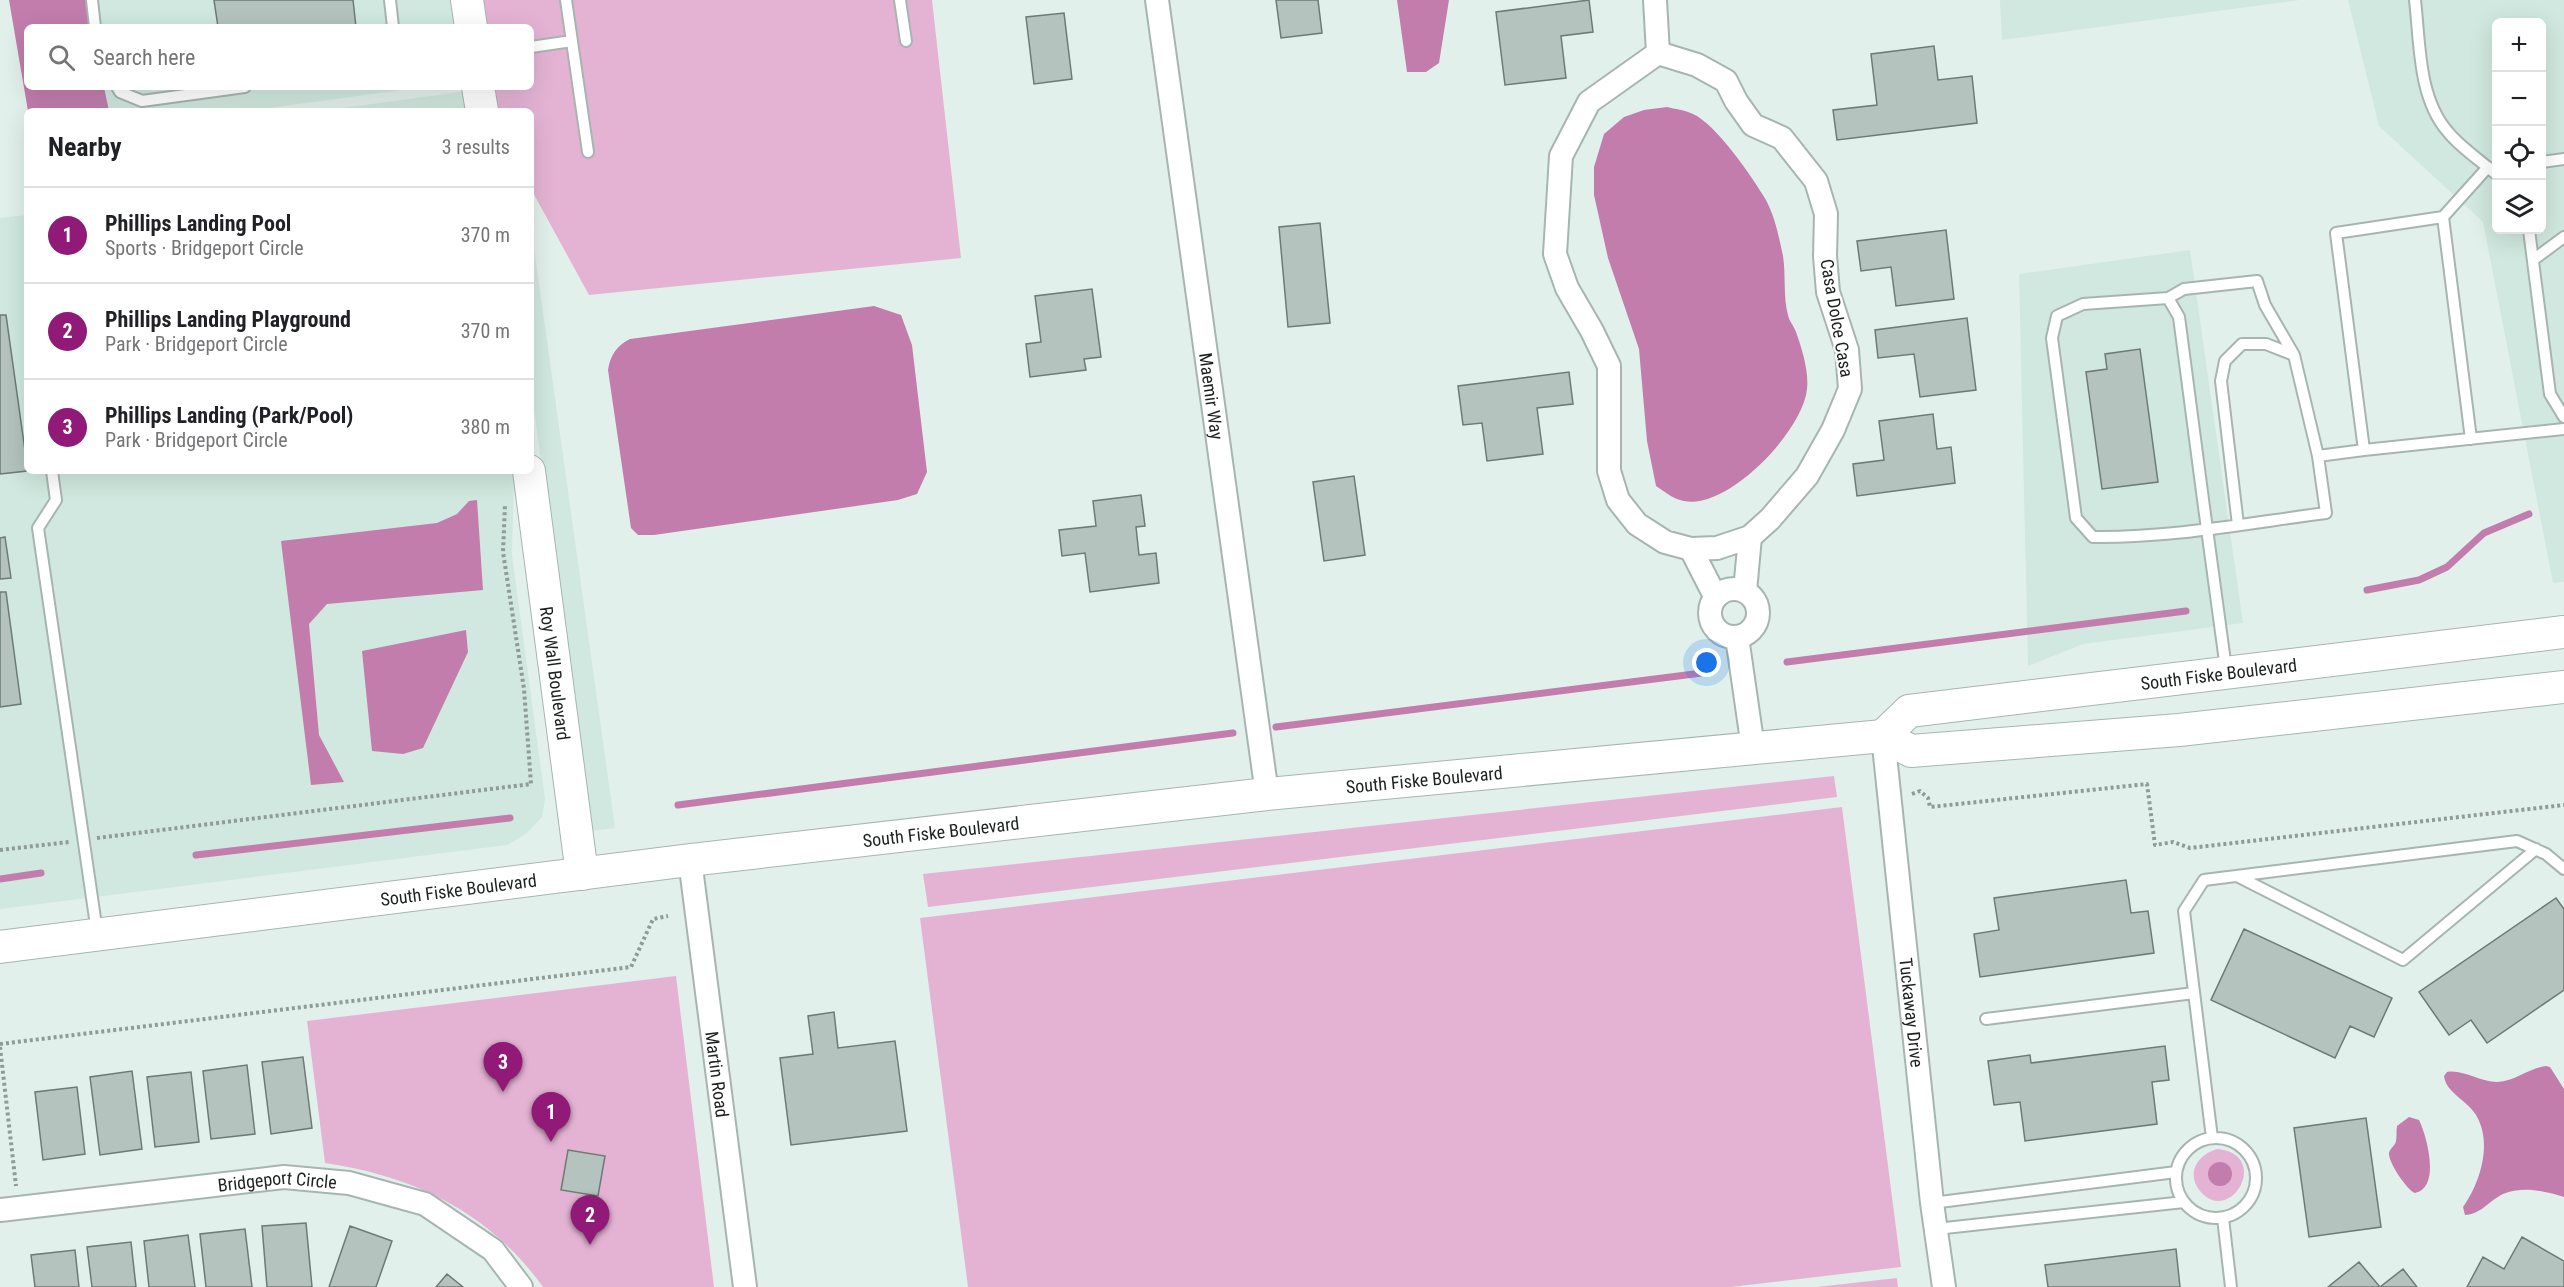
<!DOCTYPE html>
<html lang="en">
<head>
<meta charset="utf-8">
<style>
	body { margin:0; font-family:"Roboto Condensed",sans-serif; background:#f2f2f2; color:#202124 }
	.controls { position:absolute; right:18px; top:18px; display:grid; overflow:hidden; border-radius:9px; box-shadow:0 6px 24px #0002 }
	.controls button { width:54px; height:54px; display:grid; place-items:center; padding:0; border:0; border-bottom:2px solid #e0e0e0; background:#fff; color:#202124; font:30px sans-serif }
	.you { position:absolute; left:1707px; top:663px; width:21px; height:21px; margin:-15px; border:4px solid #fff; border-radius:50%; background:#1a73e8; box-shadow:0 0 0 9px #1a73e833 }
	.badge { display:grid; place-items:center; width:39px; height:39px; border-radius:50%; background:#911978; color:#fff; font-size:20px; font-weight:700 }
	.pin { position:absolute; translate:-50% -50px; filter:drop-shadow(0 2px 3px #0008) }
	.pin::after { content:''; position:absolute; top:32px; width:21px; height:18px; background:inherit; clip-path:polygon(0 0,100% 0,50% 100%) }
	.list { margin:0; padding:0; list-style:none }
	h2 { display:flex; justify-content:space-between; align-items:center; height:78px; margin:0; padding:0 24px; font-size:26px }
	h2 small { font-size:20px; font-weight:400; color:#757577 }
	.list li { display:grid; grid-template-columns:39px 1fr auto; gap:18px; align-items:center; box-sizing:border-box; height:96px; padding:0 24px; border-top:2px solid #e0e0e0 }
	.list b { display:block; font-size:22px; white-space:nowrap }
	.list p { margin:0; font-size:20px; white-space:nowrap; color:#757577 }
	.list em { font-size:20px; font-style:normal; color:#757577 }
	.icon { flex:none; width:33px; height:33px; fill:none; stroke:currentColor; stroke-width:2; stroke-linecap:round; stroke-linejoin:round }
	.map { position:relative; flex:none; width:2564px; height:1287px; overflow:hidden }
	.search { position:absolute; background:#fff; box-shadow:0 6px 24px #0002; left:24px; top:24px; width:510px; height:66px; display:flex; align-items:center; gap:15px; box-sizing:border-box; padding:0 21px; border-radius:9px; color:#757577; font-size:22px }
	.panel { position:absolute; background:#fff; box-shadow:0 6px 24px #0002; left:24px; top:108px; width:510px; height:366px; border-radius:9px }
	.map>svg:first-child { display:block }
	.built { fill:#d0e8df; fill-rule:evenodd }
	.green { fill:#e4b3d4 }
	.water { fill:#c27dad }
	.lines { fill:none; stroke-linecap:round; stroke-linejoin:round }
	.stream { stroke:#c27dad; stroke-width:7 }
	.building { fill:#b4c3be; stroke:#6d7a75; stroke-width:1.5 }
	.lane-casing { stroke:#a7b5b0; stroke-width:14 }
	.street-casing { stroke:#a7b5b0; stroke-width:26 }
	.secondary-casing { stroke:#a7b5b0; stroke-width:34 }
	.path { stroke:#909a96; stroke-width:4; stroke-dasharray:3 3; stroke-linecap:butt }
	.lane { stroke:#fff; stroke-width:10 }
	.street { stroke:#fff; stroke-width:22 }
	.secondary { stroke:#fff; stroke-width:32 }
	.labels { text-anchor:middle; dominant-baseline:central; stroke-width:4.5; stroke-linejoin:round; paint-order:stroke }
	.street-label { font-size:18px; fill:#1c211f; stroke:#fff }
</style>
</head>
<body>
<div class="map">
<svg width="2564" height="1287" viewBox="0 0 2564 1287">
	<rect width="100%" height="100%" fill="#e2f0eb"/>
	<!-- built -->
	<path class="built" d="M88,0H453L457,27H93Z
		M2000,0H2300L2002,40Z
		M2348,0H2564V582L2553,583L2483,222L2379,126ZM2496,22H2542V230H2496Z
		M104,87H424L247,111H109Z
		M467,91L469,111H321Z
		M27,215V471H514L512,555L545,799L542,817L527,833L507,845L0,909V218Z
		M531,226L615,828L590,831L531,386Z
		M2190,250L2243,623L2083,644L2028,666L2019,274Z"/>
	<!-- green -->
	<path class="green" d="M480,0H932L961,258L589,295L531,189V111H495L492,87H531V27H484Z
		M1834,776L1837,797L928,907L923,874Z
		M1842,807L1901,1267L1731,1287H968L920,918Z
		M676,976L714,1287H543C490,1213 414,1176 325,1163L307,1021Z
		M2218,1149C2272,1155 2230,1227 2200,1191C2185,1173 2199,1153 2218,1149Z
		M1897,1278L1898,1287H1817Z"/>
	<!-- water -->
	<path class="water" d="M9,0H88L93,27H27V87H104L109,111H28Z
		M1397,0H1449L1439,63L1426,72H1407Z
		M1667,107C1675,109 1685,110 1693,114C1716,124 1753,178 1766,200C1775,217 1779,237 1783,256C1786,275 1783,297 1788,315C1789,321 1794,326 1796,332C1802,349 1809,371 1807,389C1803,431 1728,510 1684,501C1673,499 1665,492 1656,486L1647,441L1639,349L1608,258L1594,195V167L1604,134L1624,117L1644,110Z
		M874,306L901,315L912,345L927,472L917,494L898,500L654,535H638L631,528L608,370C610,356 617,345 630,339Z
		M477,500L483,590L327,604L309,624L319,735L344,782L311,785L281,541L437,523L457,514L469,501Z
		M466,630L468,652L423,748L403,754L372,751L362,651Z
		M2546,1066L2550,1067L2564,1089V1197C2545,1191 2523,1186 2503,1194C2490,1200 2480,1215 2465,1215L2463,1207C2480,1183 2493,1143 2476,1115C2467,1100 2446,1093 2444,1076L2447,1072C2463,1069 2480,1082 2497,1082C2516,1081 2528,1068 2546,1066Z
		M2409,1117L2419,1120C2427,1136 2441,1188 2415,1193C2407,1190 2388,1162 2389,1153C2390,1148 2395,1146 2396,1141C2397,1136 2396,1131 2397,1126Z
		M2208 1174a12 12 0 1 1 24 0a12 12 0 1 1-24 0Z"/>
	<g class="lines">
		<!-- stream -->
		<path class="stream" d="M2367,590L2419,580L2447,567L2484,533L2529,514
			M1787,662L2186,611
			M1276,727L1702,673
			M678,805L1233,733
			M196,855L510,818
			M0,879L41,873"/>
	</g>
	<!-- building -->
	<path class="building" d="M214,0H353L356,27H218Z
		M1276,0H1318L1322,33L1281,38Z
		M1589,0L1593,32L1561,36L1566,78L1505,85L1496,12Z
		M1064,13L1072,79L1034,84L1026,17Z
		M1934,46L1938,80L1972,76L1977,123L1837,140L1833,110L1877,105L1871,54Z
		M1320,223L1330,323L1288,327L1279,227Z
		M1946,230L1954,299L1896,306L1891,267L1861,271L1857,241Z
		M1092,289L1101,357L1084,359L1086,370L1030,377L1026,344L1041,342L1035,296Z
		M0,315H6L27,465V471L0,474Z
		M1967,318L1976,390L1920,397L1914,354L1878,358L1875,330Z
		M2140,349L2158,482L2102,489L2086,372L2107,369L2105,354Z
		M1569,372L1573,404L1537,408L1543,454L1487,461L1482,423L1463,425L1458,386Z
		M1933,414L1937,449L1951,447L1955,483L1857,496L1853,464L1884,460L1879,421Z
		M1354,476L1365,555L1324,561L1313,482Z
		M1141,495L1145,526L1136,527L1139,555L1156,553L1159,583L1090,592L1085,553L1062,556L1059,530L1096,526L1093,501Z
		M5,537L11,578L0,579V538Z
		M0,592H6L21,704L0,707Z
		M2126,880L2131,913L2148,911L2154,953L1980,977L1974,934L1999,930L1994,898Z
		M2556,898L2564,909V990L2487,1043L2471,1020L2449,1035L2419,992Z
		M2244,929L2392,998L2374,1037L2350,1026L2335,1058L2211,1000Z
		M834,1012L838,1048L895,1041L907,1131L791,1145L780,1058L813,1054L808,1016Z
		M2165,1046L2169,1080L2152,1082L2157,1124L2025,1141L2020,1102L1994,1105L1988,1061L2030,1055L2031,1063Z
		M303,1057L312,1128L271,1134L262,1062Z
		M247,1065L255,1134L211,1139L203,1071Z
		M132,1071L142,1149L100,1155L90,1077Z
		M191,1072L199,1142L155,1147L147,1077Z
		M77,1087L85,1154L43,1160L35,1092Z
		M2366,1118L2381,1227L2309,1237L2294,1128Z
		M568,1150L605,1156L598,1196L561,1190Z
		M306,1223L312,1287H267L262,1226Z
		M350,1226L392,1241L376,1287H329Z
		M245,1229L252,1287H206L200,1234Z
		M188,1235L195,1287H149L144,1241Z
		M2522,1237L2564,1261V1287H2467L2483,1257L2504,1269Z
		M131,1242L136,1287H92L87,1247Z
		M2176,1249L2180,1287H2048L2045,1265Z
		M75,1250L79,1287H35L31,1255Z
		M2359,1262L2380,1287H2328Z
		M2403,1269L2417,1287H2380Z
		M447,1274L463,1287H436Z"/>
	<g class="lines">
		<defs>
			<path id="lane" d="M92,0L95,27
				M390,0L393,27
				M566,0L588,152
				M900,0L906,41
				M2415,0C2420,43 2418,98 2448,132C2461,148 2481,161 2496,174
				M531,47L572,41
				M117,87L120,92L142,101L245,87
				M2542,162L2564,159
				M2488,167L2443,217L2336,233L2364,450L2564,429
				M2443,217L2471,439
				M2529,230L2550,394L2564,417
				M2533,260L2564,237
				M2168,298L2184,289L2257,281L2265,305L2294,355L2318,456L2326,513C2249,523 2171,538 2093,537L2076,518L2052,338L2057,316L2083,304L2168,298L2179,317C2194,434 2210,552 2226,669
				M2318,456L2364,450
				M52,471L56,500L38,528L97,932
				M2238,525L2221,381L2225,361L2242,344H2266L2294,355
				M2237,876L2403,960L2536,849
				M1986,1019L2194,993
				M2212,1138L2184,911L2204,880L2517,841L2546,854L2564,869
				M2176 1178a40 40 0 1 1 80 0a40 40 0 1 1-80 0Z
				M1932,1203L2176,1172
				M2223,1218L2231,1287
				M1936,1229L2184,1202"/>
			<g id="street">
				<path id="s1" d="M1157,0L1267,794"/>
				<path d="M1655,0L1658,53"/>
				<path d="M1658,53L1697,65L1726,81L1736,101L1753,125L1782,138L1816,181L1826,214L1825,256L1828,292L1847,350L1850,389L1833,430L1807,476L1770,519L1750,537L1717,548L1691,549L1665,542L1637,524L1618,500L1609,471V366L1592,331L1567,288L1555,254L1561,156L1589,102Z"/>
				<path d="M1691,549L1715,596"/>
				<circle cx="1734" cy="613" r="24"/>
				<path d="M1745,591L1750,537"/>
				<path d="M1737,637L1753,748"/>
				<path id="s2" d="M1883,736L1932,1203L1944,1287"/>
				<path id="s3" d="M690,860L745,1287"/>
				<path id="s4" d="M0,1210L284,1177L349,1183L425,1204L493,1250L521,1287"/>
			</g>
			<g id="secondary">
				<path d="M467,0L471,27"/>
				<path d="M478,87L482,111"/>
				<path id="s5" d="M529,471L582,874"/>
				<path id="s6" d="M1883,736L1909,711L2564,632"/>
				<path id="s7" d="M0,947L690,860L1267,794L1883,736L1911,751L2179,730L2564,687"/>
			</g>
		</defs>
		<!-- lane casing -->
		<use href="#lane" class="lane-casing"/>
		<!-- street casing -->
		<use href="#street" class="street-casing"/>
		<!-- secondary casing -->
		<use href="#secondary" class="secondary-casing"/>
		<!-- path -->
		<path class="path" d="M1912,794L1920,791L1928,798L1930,807L2147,784L2155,845L2173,842L2190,848L2564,805
			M97,838L531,784L524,689L503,552L505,505
			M0,850L69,842
			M0,1044L631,967L653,919L668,916
			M0,1047L16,1186"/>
		<!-- lane -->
		<use href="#lane" class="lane"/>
		<!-- street -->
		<use href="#street" class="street"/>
		<!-- secondary -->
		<use href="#secondary" class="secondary"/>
	</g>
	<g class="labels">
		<!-- street labels -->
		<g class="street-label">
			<text transform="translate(1837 318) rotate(80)">Casa Dolce Casa</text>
			<text stroke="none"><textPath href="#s1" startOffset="400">Maemir Way</textPath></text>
			<text stroke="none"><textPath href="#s5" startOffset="204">Roy Wall Boulevard</textPath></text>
			<text stroke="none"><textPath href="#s6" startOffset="348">South Fiske Boulevard</textPath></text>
			<text stroke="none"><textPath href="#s7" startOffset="1434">South Fiske Boulevard</textPath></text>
			<text stroke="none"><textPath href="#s7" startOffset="948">South Fiske Boulevard</textPath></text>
			<text stroke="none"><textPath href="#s7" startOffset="462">South Fiske Boulevard</textPath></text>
			<text stroke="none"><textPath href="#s2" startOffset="278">Tuckaway Drive</textPath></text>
			<text stroke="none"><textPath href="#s3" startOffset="216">Martin Road</textPath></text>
			<text stroke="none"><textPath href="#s4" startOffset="279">Bridgeport Circle</textPath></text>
		</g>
	</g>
</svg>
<div class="controls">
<button>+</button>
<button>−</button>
<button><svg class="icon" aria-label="locate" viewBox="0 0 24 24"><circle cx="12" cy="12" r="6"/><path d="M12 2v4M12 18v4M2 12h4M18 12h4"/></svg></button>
<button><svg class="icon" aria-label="layers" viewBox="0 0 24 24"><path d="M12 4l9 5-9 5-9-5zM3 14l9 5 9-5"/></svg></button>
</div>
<div class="you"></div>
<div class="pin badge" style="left:551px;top:1142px">1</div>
<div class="pin badge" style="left:590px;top:1245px">2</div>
<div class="pin badge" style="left:503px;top:1092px">3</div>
<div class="search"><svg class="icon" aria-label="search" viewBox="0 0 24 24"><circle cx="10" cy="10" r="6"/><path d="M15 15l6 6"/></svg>Search here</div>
<section class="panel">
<h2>Nearby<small>3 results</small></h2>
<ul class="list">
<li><span class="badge">1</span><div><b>Phillips Landing Pool</b><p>Sports · Bridgeport Circle</p></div><em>370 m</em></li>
<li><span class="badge">2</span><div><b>Phillips Landing Playground</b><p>Park · Bridgeport Circle</p></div><em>370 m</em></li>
<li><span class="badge">3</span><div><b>Phillips Landing (Park/Pool)</b><p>Park · Bridgeport Circle</p></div><em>380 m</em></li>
</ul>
</section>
</div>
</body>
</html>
